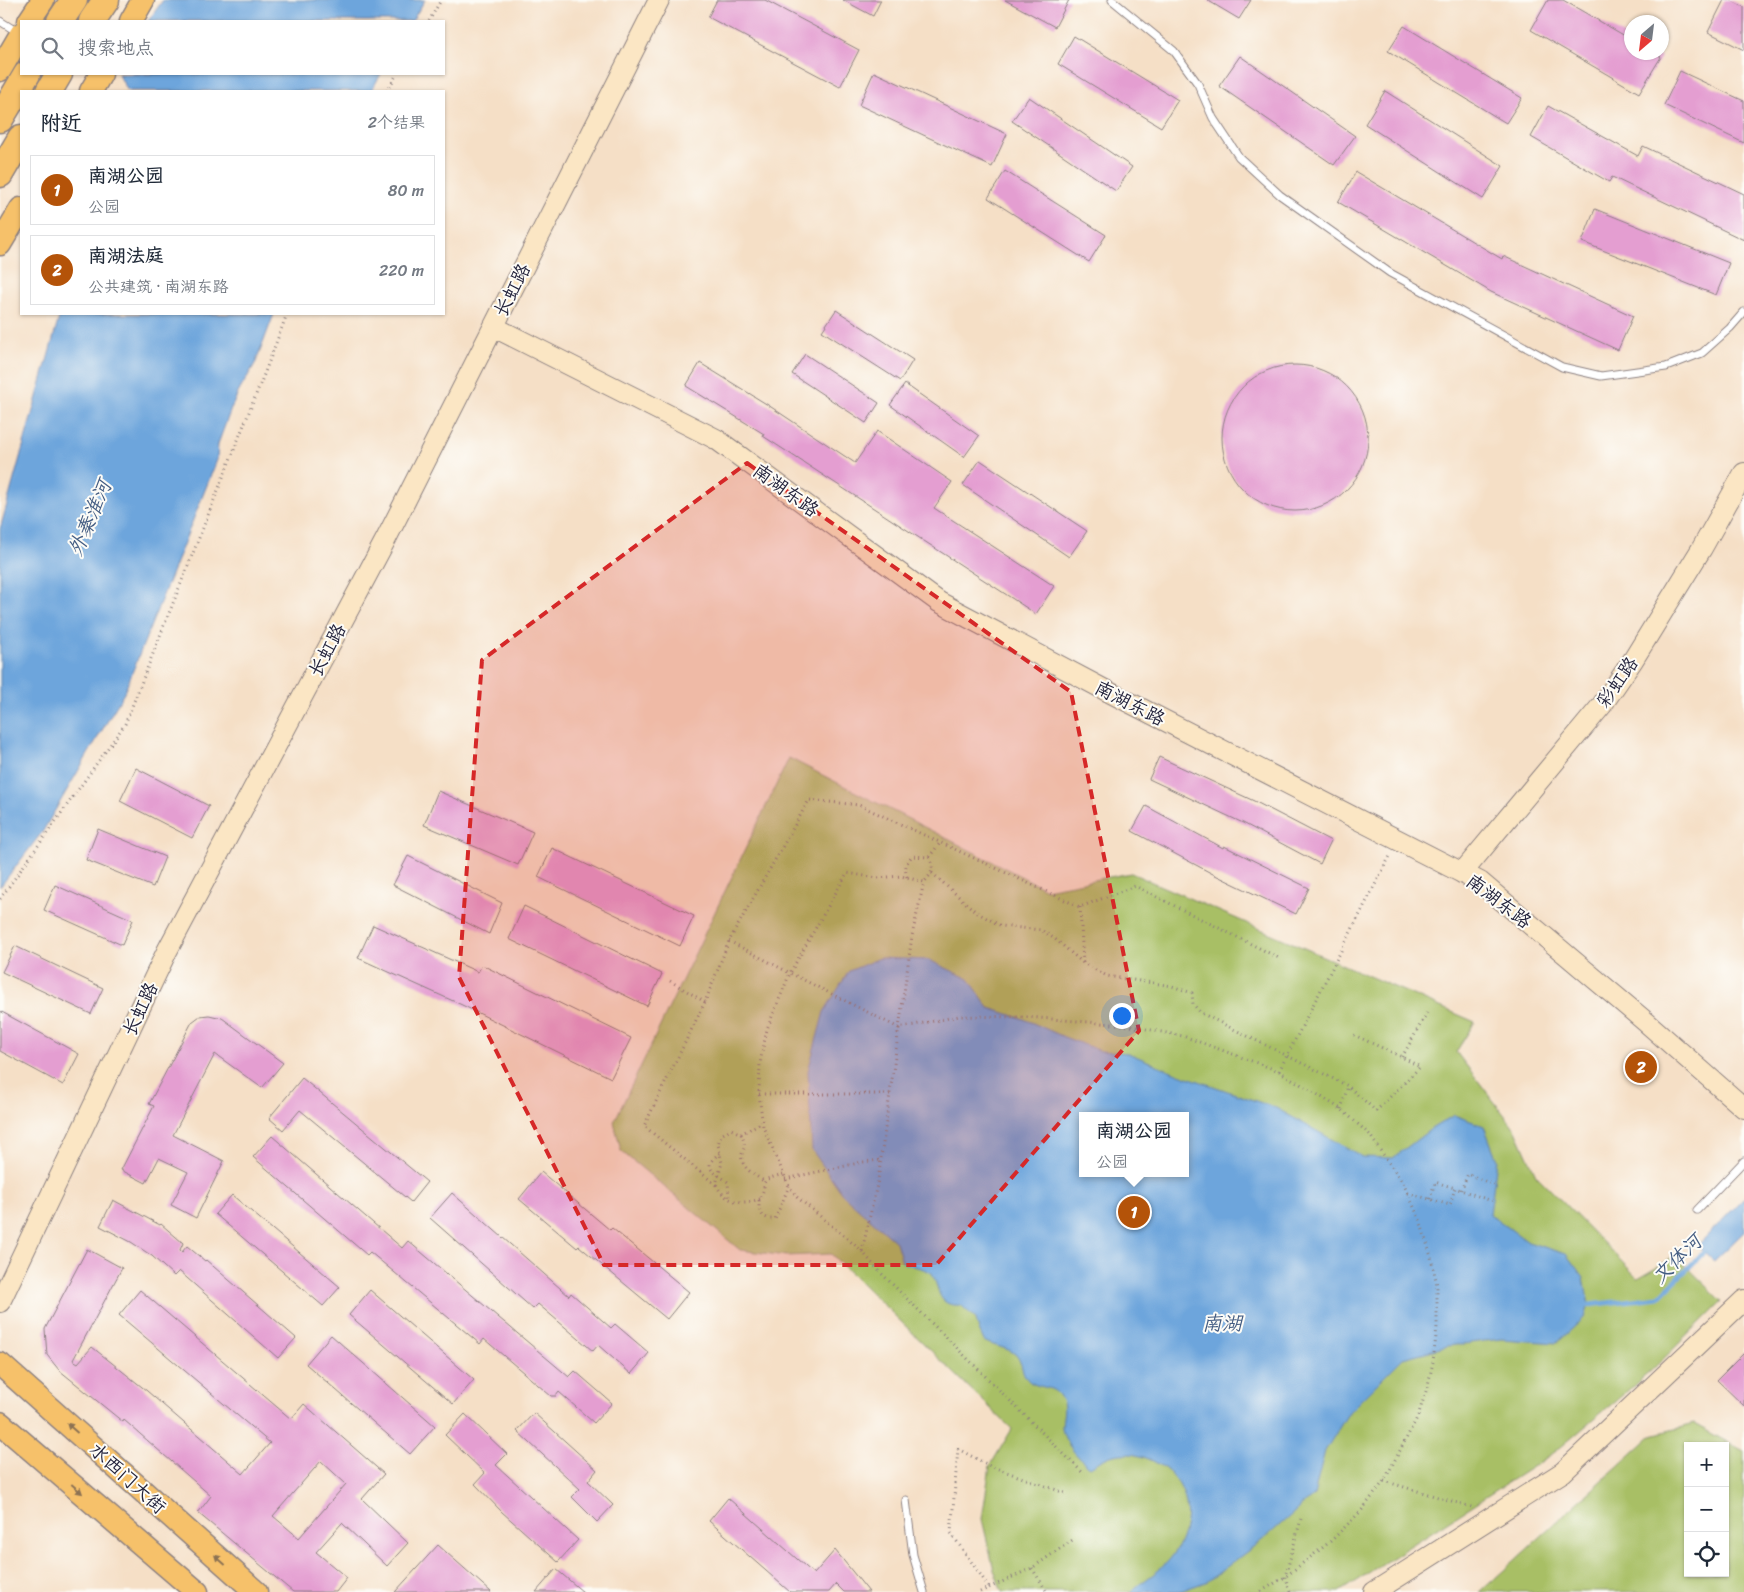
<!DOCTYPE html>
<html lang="zh">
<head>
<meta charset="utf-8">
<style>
	body { margin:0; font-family:Sriracha,"LXGW WenKai TC",sans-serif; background:#f2f2f3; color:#1f2937 }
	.controls { position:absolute; right:15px; bottom:15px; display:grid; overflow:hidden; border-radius:0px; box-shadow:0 1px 4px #0004 }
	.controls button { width:45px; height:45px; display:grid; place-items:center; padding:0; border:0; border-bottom:1px solid #e0e1e3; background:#fff; color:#1f2937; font:25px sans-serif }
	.compass { position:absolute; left:1624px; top:15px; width:45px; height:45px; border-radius:50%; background:#fff; box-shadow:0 1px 4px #0004; rotate:208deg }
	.you { position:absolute; left:1121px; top:1015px; width:18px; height:18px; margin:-12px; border:4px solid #fff; border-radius:50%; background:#1a73e8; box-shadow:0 0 0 8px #1a73e833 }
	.badge { display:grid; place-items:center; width:32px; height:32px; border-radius:50%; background:#b45309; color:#fff; font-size:16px; font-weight:700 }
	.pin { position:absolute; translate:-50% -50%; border:2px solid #fff; box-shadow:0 1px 5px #0006 }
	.popup { position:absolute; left:1079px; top:1112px; width:110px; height:65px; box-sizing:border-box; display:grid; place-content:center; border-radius:0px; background:#fff; filter:drop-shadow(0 1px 4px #0005); font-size:16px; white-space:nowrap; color:#747a83 }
	.popup b { font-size:19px; color:#1f2937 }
	.popup::after { content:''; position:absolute; left:50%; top:100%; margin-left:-10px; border:10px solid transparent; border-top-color:#fff }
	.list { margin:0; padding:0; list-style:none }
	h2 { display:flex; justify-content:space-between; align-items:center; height:65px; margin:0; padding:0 20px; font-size:21px }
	h2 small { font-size:16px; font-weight:400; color:#747a83 }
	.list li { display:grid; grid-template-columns:32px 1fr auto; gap:15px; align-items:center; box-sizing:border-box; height:70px; margin:0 10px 10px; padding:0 10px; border:1px solid #e0e1e3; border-radius:0px }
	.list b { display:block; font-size:19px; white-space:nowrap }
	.list p { margin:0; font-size:16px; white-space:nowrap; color:#747a83 }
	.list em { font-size:16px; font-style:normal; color:#747a83 }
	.icon { flex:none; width:28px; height:28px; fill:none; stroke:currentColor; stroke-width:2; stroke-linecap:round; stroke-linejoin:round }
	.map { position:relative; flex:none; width:1744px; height:1592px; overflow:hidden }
	.search { position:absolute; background:#fff; box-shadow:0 1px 4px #0004; left:20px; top:20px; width:425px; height:55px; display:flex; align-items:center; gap:12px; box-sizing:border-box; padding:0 18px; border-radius:0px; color:#747a83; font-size:19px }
	.panel { position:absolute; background:#fff; box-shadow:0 1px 4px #0004; left:20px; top:90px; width:425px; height:225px; border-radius:0px }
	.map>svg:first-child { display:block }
	.green { fill:#a8bf65; stroke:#657050; fill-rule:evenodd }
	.water { fill:#6da5dc; stroke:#48648c; fill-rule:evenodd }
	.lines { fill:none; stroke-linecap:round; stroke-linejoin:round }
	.stream { stroke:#6da5dc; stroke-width:5 }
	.building { fill:#e49ed1; fill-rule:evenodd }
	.lane-casing { stroke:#8c8080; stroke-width:9 }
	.secondary-casing { stroke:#8c8080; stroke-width:22 }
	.primary-casing { stroke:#8c8080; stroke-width:25 }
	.highway-casing { stroke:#8c8080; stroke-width:29 }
	.path { stroke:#8c8080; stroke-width:3; stroke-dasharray:1 4; stroke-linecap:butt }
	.lane { stroke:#fff; stroke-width:7 }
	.secondary { stroke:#fbe6c4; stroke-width:20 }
	.primary { stroke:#f6c16b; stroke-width:22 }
	.highway { stroke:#f6c16b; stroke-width:26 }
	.oneway { fill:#8c7253 }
	.marked { fill:#d62828; fill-opacity:0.2; stroke:#d62828; stroke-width:4; stroke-dasharray:10 6; stroke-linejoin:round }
	.labels { text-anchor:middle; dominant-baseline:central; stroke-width:4; stroke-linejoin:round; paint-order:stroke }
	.street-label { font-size:19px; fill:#22223b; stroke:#fdfcf7 }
	.water-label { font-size:20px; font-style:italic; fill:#445d83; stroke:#fdfcf7 }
</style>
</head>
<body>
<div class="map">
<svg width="1744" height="1592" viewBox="0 0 1744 1592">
	<rect width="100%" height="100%" fill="#fdfcf7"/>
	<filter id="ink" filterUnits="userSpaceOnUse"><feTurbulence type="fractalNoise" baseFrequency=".02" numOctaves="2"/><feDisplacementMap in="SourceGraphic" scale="10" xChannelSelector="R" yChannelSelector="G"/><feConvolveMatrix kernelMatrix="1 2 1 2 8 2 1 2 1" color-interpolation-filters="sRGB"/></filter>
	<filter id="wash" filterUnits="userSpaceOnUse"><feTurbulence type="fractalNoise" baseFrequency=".0096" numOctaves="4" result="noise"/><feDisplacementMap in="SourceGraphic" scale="20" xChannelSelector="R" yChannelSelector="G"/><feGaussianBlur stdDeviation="1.12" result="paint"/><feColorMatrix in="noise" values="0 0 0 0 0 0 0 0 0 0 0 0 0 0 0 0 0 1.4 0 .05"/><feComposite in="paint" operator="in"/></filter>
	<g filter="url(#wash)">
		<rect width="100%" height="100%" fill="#f5dfc6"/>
		<!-- green -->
		<path class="green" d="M789,758L1046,889L1131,873L1475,1022L1456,1052L1516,1130L1536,1175L1638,1278L1676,1256L1722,1301L1651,1371L1555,1452L1339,1592H1002L994,1570L982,1519L990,1466L1012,1429L831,1254L786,1256L740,1250L621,1151L614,1122ZM1083,1116H1185V1173H1083Z
			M1694,1424L1744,1451V1592H1480L1652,1435ZM1688,1446H1725V1573H1688Z"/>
		<!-- water -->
		<path class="water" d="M163,0H425L412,21H148Z
			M118,74H381L371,91H128Z
			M60,314H274L256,362L238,393L231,409L218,444L217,460L124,693L43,831L0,887V529Z
			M880,958L929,960L969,979L989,1008L1024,1019L1064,1037L1101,1051L1128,1053L1179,1074L1276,1108L1363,1157L1393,1158L1431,1129L1454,1115L1484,1126L1497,1160L1490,1214L1528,1242L1566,1254L1584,1278L1589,1305L1585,1317L1557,1343L1501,1339L1448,1346L1403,1358L1349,1412L1325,1451L1314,1495L1265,1538L1208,1581L1178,1592H1130C1151,1574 1169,1568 1181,1541C1187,1526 1189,1508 1183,1493C1174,1467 1140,1449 1114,1455C1106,1457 1097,1463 1090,1467C1079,1459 1063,1442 1062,1427C1062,1419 1066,1407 1062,1400C1054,1384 1043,1390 1030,1382C1021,1375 1023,1363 1016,1355C1008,1347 994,1347 984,1341L979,1330L976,1319L961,1305C937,1307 940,1290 932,1273C922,1267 912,1267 902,1262L896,1242L844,1196L812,1150L808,1071L824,1012L849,971ZM1083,1116H1185V1173H1083Z
			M1744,1198V1232L1714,1261L1697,1246Z"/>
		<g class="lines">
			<!-- stream -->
			<path class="stream" d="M1589,1305L1659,1297L1707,1249"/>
		</g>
		<g id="blocks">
			<!-- building -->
			<path class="building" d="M717,0H765L859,50L840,87L708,17Z
				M843,0H881L873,16Z
				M1005,0H1069L1055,27Z
				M1207,0H1251L1239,19Z
				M1548,0H1563L1632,40V52H1654L1661,57L1639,93L1531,30Z
				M1724,0H1730L1744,7V50L1708,32Z
				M1404,26L1522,98L1506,123L1388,51Z
				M1074,36L1178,100L1161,127L1058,64Z
				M1240,56L1355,136L1334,165L1219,86Z
				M1680,71L1744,101V143L1664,105Z
				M874,72L1007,134L992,167L859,105Z
				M1385,91L1503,166L1483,199L1365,124Z
				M1029,97L1132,167L1116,191L1012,121Z
				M1548,106L1638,156L1643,146L1744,194V240L1612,177L1609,182L1531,137Z
				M1005,171L1106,235L1089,262L988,198Z
				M1356,172L1502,259L1503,256L1633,316L1618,350L1491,292L1338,202Z
				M1595,209L1729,263L1716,295L1582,242Z
				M836,310L913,360L900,381L822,331Z
				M805,354L879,403L866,423L792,374Z
				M700,363L768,405L855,463L877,431L952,482L934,508L1054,586L1036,614L763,436L764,434L686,386Z
				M1222 438a73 73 0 1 1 146 0a73 73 0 1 1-146 0Z
				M905,384L979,436L964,457L890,405Z
				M980,460L1087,531L1069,557L963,485Z
				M1159,757L1254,801L1331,841L1320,864L1243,823L1149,779Z
				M136,768L209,806L192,838L120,801Z
				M438,791L533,832L518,865L424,825Z
				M1146,806L1223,848L1224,846L1309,888L1296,914L1211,873L1132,831Z
				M98,829L165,857L153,887L86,860Z
				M552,848L694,916L680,946L538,877Z
				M408,856L502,903L489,934L393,885Z
				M55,885L133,920L122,945L44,910Z
				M524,906L662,974L647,1006L509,939Z
				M373,925L478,972L482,965L631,1038L611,1078L462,1005L358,958Z
				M15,946L103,988L91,1014L2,972Z
				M0,1011L79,1054L63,1085L0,1051Z
				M209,1015L222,1018L283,1063L262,1088L215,1054L173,1135L224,1161L196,1218L171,1205L188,1172L159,1158L146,1183L121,1170L154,1106L149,1104L192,1022L200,1016Z
				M302,1078L427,1182L411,1202L300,1110L283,1130L269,1118Z
				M272,1136L402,1248L408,1241L569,1377L575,1371L612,1403L594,1423L559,1392L556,1396H551L484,1339L480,1344L370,1252L367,1255L253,1157Z
				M541,1172L610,1230L612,1228L689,1292L667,1319L579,1246L577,1248L519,1199Z
				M452,1193L569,1296L571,1293L611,1328L615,1324L649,1353L631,1374L598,1345L593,1351L538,1304L533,1309L430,1218Z
				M232,1195L340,1287L323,1306L215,1214Z
				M113,1200L160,1225L161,1224L183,1243L180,1250L182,1252L187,1246L205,1261L206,1260L296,1338L278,1358L179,1271L174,1276L152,1256L131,1242L100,1226Z
				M87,1249L122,1268L73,1360L78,1363L92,1347L147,1391L243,1474L270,1443L119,1315L140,1290L291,1419L304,1404L384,1474L362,1499L408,1543L387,1566L342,1523L316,1552L347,1578L336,1592H293L198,1513L211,1496L124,1420L123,1422L59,1370L47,1355L45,1329ZM321,1461L346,1484L299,1538L273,1516Z
				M370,1290L474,1380L453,1404L349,1315Z
				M331,1335L435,1426L410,1454L306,1364Z
				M1744,1353V1406L1717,1380Z
				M534,1413L597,1470L588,1481L613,1505L597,1522L572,1497L580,1489L517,1431Z
				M465,1414L507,1454L496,1465L578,1540L558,1562L502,1512L475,1484L485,1473L445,1435Z
				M728,1498L814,1574L835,1550L869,1592H844L836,1584L829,1592H790L709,1521Z
				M438,1545L491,1592H395Z
				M556,1569L583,1592H536Z"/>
		</g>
	</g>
	<g filter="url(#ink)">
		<use href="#blocks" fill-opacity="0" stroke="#8c8080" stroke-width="1"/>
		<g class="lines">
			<defs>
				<path id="lane" d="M1112,0L1174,51L1198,84L1213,118L1239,157L1280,195L1390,273L1562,367L1601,376L1666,367L1702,353L1730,328L1744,312
					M0,21L19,33
					M1697,1210L1744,1161
					M906,1500L913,1555L924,1592"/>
				<path id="secondary" d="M494,327L716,439L939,602L1107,691L1480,882L1646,1022L1744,1108
					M1462,873L1602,705L1633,660L1702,548L1744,473
					M0,1302L167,951L386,539L659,0
					M1374,1592L1563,1472L1744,1300"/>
				<path id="primary" d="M29,21L43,0
					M131,21L143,0
					M0,70L21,34
					M91,91L101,74
					M0,244L21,209
					M0,1364L256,1592
					M0,1423L197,1592"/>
				<path id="highway" d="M60,21L74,0
					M92,21L106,0
					M49,91L59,74
					M0,119L27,74
					M0,174L21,138"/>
			</defs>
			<!-- lane casing -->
			<use href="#lane" class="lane-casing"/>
			<!-- secondary casing -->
			<use href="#secondary" class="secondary-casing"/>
			<!-- primary casing -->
			<use href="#primary" class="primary-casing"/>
			<!-- highway casing -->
			<use href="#highway" class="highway-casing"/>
			<!-- path -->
			<path class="path" d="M429,21L441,0
				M387,91L397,74
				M929,857L940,843
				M932,873L976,912L1001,926L1041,930L1055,939L1083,963L1107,976L1172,986L1192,993L1193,1004L1201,1013L1348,1086L1376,1111L1420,1067L1402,1057L1354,1035
				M907,877C904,868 906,863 912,856L929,857C935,868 932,874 924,882
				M0,899L125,724L265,372L287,314
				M1080,907L1083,963
				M729,941L790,973L899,1028L912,936L924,882L901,876L877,878L847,873L790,973L767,1029L760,1063L759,1094L763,1127L789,1186L797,1197L862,1251L877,1269L1082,1472
				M670,981L705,1002
				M1402,1057L1427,1013
				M1279,1071L1391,854
				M759,1094H891
				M1341,1109L1348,1086
				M741,1134C749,1150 740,1149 742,1160C744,1170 758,1177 765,1182
				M720,1153C699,1169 716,1172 728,1182L729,1199
				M783,1174L767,1179L764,1183V1189L759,1201V1209L763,1216L769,1219H775L789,1186
				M785,1179L863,1162L881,1160
				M716,1185L644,1126L705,1002L729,941L809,800L859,805L1080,907L1135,886L1281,959
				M1461,1190L1468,1174L1494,1185
				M1408,1193L1450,1205L1455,1188L1492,1201
				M760,1199C742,1205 725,1203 716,1184L722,1163L718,1144L721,1135L731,1129L741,1134L762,1122
				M1430,1199L1435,1182L1455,1188
				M862,1251L878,1180L899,1028L959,1016L1027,1017L1125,1025L1183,1036L1279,1071L1341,1109L1369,1134L1403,1183L1420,1220L1431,1257L1437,1285V1327L1433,1362L1428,1385L1418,1416L1384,1481L1361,1511L1331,1541L1285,1577L1260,1592
				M1384,1481L1475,1508
				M1032,1568L1047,1592
				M989,1587L951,1533L958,1449L990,1466L1065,1493
				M980,1592L1032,1568L1074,1539
				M1290,1592L1285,1577L1301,1519"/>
			<!-- lane -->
			<use href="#lane" class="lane"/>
			<!-- secondary -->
			<use href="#secondary" class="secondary"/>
			<!-- primary -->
			<use href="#primary" class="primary"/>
			<!-- highway -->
			<use href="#highway" class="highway"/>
		</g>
		<!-- one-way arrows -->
		<defs><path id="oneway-solid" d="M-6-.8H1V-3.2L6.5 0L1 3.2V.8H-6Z" transform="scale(1.25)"/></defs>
		<g class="oneway">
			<use href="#oneway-solid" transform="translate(72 1428) rotate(-138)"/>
			<use href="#oneway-solid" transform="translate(77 1489) rotate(41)"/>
			<use href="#oneway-solid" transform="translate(220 1560) rotate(-138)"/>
		</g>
	</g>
	<!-- marked area -->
	<path class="marked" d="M747,463L1071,692L1139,1031L936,1265H604L459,977L482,660Z"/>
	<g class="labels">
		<!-- street labels -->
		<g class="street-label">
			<text transform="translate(512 290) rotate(-63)">长虹路</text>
			<text transform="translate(786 490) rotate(36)">南湖东路</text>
			<text transform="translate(327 650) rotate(-62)">长虹路</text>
			<text transform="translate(1617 682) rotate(-55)">彩虹路</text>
			<text transform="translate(1130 703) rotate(27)">南湖东路</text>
			<text transform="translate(1499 901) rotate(37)">南湖东路</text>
			<text transform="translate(140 1009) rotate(-65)">长虹路</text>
			<text transform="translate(128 1478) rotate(42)">水西门大街</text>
		</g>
		<!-- water labels -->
		<g class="water-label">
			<text transform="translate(90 518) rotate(-67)">外秦淮河</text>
			<text transform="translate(1677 1259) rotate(-44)">文体河</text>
			<text x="1222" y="1323">南湖</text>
		</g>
	</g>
</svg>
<div class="controls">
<button>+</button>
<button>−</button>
<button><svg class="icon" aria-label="locate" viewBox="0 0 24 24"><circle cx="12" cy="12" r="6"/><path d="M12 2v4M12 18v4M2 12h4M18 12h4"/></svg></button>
</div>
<svg class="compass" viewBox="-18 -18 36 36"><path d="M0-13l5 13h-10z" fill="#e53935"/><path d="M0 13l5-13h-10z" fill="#747a83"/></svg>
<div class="you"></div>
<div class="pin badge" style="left:1134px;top:1212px">1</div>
<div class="popup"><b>南湖公园</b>公园</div>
<div class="pin badge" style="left:1641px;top:1067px">2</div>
<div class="search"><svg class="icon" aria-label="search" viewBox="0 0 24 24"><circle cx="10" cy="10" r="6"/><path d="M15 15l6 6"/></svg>搜索地点</div>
<section class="panel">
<h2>附近<small>2个结果</small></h2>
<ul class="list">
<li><span class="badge">1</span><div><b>南湖公园</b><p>公园</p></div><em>80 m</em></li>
<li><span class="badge">2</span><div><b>南湖法庭</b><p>公共建筑 · 南湖东路</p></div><em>220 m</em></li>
</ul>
</section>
</div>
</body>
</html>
